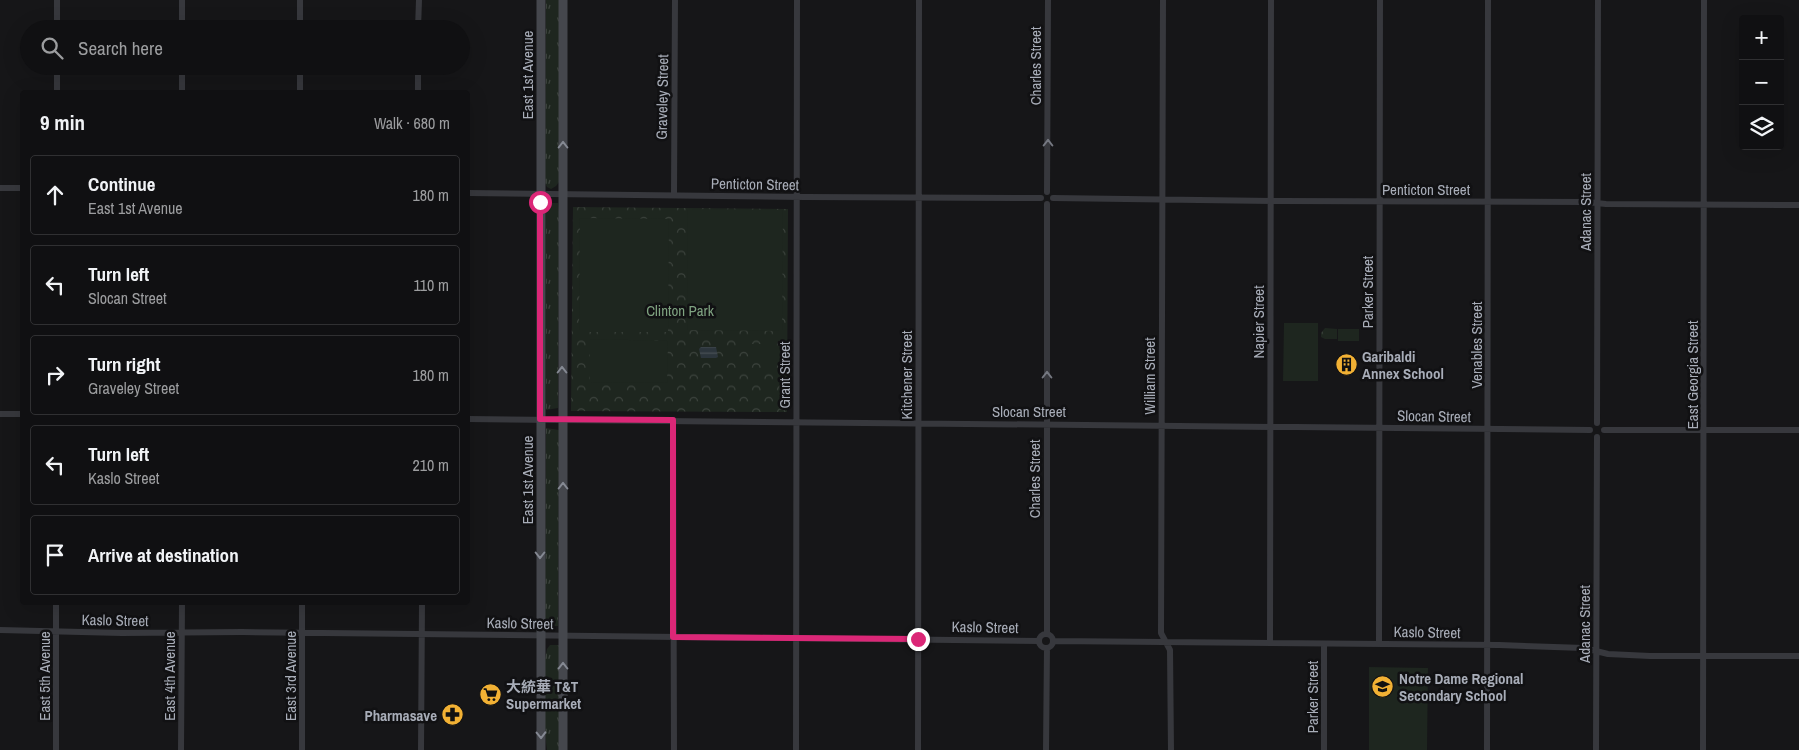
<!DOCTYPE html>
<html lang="en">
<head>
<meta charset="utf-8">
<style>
	body { margin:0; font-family:"Archivo Narrow","Noto Sans SC",sans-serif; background:#1e1e20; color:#f1f3f6 }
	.controls { position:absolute; right:15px; top:15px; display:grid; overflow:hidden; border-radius:5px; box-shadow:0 5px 20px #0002 }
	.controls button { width:45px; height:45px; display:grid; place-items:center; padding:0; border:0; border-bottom:1px solid #303032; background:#101012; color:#f1f3f6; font:25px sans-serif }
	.stop { position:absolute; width:15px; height:15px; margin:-11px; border:4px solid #db2777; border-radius:50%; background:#fff }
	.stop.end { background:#db2777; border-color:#fff; box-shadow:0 1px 5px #0008 }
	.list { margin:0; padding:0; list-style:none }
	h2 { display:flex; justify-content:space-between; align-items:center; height:65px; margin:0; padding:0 20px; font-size:21px }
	h2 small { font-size:16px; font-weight:400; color:#9c9d9f }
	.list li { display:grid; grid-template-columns:32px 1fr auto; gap:15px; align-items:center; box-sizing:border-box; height:80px; margin:0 10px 10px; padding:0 10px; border:1px solid #303032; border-radius:5px }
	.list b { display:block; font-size:19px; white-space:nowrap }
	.list p { margin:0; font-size:16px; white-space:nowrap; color:#9c9d9f }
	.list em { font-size:16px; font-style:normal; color:#9c9d9f }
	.icon { flex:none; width:28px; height:28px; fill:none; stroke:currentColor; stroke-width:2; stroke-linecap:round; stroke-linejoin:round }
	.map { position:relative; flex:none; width:1799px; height:750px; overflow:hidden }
	.search { position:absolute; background:#101012; box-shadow:0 5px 20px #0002; left:20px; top:20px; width:450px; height:55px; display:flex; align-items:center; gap:12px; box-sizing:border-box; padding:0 18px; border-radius:28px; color:#9c9d9f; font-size:19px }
	.panel { position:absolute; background:#101012; box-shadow:0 5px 20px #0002; left:20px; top:90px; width:450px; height:515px; border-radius:5px }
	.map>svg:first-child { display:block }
	.grass { fill:url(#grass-tufts) }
	.park { fill:url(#park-crowns) }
	.garden { fill:#1e261f }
	.water { fill:url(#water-rules) }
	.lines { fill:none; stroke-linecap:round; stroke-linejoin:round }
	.minor { stroke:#37383d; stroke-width:6 }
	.secondary { stroke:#45474d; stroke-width:9 }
	.oneway { stroke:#757881 }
	.oneway2 { stroke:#858993 }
	.route { stroke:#db2777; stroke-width:6 }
	.labels { text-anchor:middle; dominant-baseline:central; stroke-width:5; stroke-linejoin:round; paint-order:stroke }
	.street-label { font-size:15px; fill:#a8adb8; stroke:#111113 }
	.park-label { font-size:15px; fill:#7fa381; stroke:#111113 }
	.poi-label { font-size:15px; font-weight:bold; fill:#a8adb8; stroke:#111113; text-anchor:start }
</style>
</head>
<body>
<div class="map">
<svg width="1799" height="750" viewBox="0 0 1799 750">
	<defs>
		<pattern id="grass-tufts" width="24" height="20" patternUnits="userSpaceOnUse" patternTransform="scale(1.25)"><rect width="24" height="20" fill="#1e261f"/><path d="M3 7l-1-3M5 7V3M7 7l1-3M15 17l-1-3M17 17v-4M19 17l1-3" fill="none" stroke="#3c433d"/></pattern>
		<pattern id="park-crowns" width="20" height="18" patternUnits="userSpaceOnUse" patternTransform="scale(1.25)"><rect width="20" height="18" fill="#1e261f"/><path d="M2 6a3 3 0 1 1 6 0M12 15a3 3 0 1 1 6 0" fill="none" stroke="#3c433d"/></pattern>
		<pattern id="water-rules" width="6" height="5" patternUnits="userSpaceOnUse" patternTransform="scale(1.25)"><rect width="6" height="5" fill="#2c353c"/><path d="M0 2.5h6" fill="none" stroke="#485056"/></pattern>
	</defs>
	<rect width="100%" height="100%" fill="#161618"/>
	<!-- grass -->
	<path class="grass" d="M546,0H559V182L556,186L551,189L547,187L545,183Z
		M546,203H558L559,212L558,408L546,410Z
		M546,428L559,430L558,626H546L545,624Z
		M550,645H558L559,646V750H547L545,734V659L547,649Z"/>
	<!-- park -->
	<path class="park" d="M573,207L788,209L787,412L571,411Z
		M1325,328L1337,329V339H1325L1321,337V333Z"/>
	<!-- garden -->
	<path class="garden" d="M688,209L783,210L782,331L687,330Z
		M580,218L669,219L668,332H579Z
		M1284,323H1318V381H1283Z
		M1338,329H1359V341H1338Z
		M590,339L668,341L667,383L590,382Z
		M751,344H774V361H751Z
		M1369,667L1428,668L1427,750H1369Z"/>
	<!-- water -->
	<path class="water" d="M701,347H716L718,357L716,358H701L699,349Z"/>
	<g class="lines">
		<!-- minor -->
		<path class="minor" d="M57,0V29
			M182,0V29
			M300,0V29
			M1163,0L1161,633L1170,650L1171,750
			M418,29L419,0
			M57,66V92
			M182,66V92
			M300,66V92
			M418,92V66
			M0,188H22
			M1047,192L1048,0
			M468,193L805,197L1041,198
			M674,195L675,0
			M1053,198L1280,201L1586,202L1606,204L1799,205
			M0,414H22
			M468,419L1590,430
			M673,420L674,750
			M1597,423L1598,0
			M1604,430H1799
			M0,630L122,633L242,632L1039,641
			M1047,633V204
			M1039 641a7 7 0 1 1 14 0a7 7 0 1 1-14 0Z
			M1054,641L1499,645L1584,648L1608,654L1650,656H1799
			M1270,643L1271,0
			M1379,644L1380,0
			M56,750V602
			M181,750L182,602
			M302,750V602
			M421,750L422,602
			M796,750L797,0
			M918,750L919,0
			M1046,750L1047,648
			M1324,750V644
			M1487,750L1488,0
			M1596,750L1597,437
			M1703,750L1704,0"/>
		<!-- secondary -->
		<path class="secondary" d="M541,0V750
			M563,750V0"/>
	</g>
	<!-- one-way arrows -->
	<defs><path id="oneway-chevron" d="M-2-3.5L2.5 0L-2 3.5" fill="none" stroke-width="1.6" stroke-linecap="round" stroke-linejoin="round" transform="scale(1.25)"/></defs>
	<g class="oneway">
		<use href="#oneway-chevron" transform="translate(1048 143) rotate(-90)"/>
		<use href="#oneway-chevron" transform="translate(1047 375) rotate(-90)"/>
	</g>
	<g class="oneway2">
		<use href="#oneway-chevron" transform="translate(563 145) rotate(-90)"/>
		<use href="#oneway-chevron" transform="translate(562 370) rotate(-90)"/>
		<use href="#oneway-chevron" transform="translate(563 486) rotate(-90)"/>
		<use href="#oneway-chevron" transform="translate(540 555) rotate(90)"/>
		<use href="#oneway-chevron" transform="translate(563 666) rotate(-90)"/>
		<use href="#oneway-chevron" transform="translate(541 735) rotate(89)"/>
	</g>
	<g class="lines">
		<!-- route -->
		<path class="route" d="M540,202V419L673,420V637L918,639"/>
	</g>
	<!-- icons -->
	<defs>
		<symbol id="building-disc" viewBox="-11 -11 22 22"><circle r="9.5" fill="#f2b134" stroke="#111113"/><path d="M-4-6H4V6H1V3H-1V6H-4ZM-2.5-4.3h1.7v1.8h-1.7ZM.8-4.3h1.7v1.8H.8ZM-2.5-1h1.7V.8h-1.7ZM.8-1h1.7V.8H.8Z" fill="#111"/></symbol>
		<symbol id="school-disc" viewBox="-11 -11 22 22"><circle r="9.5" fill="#f2b134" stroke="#111113"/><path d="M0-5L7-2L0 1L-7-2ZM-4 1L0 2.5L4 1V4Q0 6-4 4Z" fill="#111"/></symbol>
		<symbol id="supermarket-disc" viewBox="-11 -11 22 22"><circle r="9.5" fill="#f2b134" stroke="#111113"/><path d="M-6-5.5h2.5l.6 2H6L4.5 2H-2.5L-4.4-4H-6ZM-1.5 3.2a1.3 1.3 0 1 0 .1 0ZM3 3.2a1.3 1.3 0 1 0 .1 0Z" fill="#111"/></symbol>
		<symbol id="pharmacy-disc" viewBox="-11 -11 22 22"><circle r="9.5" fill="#f2b134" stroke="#111113"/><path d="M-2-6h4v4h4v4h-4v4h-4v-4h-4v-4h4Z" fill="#111"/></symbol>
	</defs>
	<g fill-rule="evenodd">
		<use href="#building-disc" x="1334" y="352" width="25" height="25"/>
		<use href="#school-disc" x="1370" y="674" width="25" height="25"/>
		<use href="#supermarket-disc" x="478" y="682" width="25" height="25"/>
		<use href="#pharmacy-disc" x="440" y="702" width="25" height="25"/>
	</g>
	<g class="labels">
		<!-- street labels -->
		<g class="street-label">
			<text transform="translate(1035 66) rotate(-90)">Charles Street</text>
			<text transform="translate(527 75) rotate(-90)">East 1st Avenue</text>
			<text transform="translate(662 97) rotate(-89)">Graveley Street</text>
			<text transform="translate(755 184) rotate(1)">Penticton Street</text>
			<text x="1426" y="189">Penticton Street</text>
			<text transform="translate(1585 212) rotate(-90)">Adanac Street</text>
			<text transform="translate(1367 292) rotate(-90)">Parker Street</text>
			<text transform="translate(1258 322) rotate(-90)">Napier Street</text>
			<text transform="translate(1476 345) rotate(-90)">Venables Street</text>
			<text transform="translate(784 375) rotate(-90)">Grant Street</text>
			<text transform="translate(906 375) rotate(-90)">Kitchener Street</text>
			<text transform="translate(1692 375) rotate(-90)">East Georgia Street</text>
			<text transform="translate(1149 376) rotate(-90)">William Street</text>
			<text x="1029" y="411">Slocan Street</text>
			<text transform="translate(1434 416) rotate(1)">Slocan Street</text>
			<text transform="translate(1034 479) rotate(-90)">Charles Street</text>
			<text transform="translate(527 480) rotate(-90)">East 1st Avenue</text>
			<text transform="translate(115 620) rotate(1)">Kaslo Street</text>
			<text transform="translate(520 623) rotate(1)">Kaslo Street</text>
			<text transform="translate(1584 624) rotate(-90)">Adanac Street</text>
			<text transform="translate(985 627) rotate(1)">Kaslo Street</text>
			<text transform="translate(1427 632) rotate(1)">Kaslo Street</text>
			<text transform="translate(44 676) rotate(-90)">East 5th Avenue</text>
			<text transform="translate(169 676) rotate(-90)">East 4th Avenue</text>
			<text transform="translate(290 676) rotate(-90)">East 3rd Avenue</text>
			<text transform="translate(1312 697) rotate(-90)">Parker Street</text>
		</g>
		<!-- park labels -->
		<g class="park-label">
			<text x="680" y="310">Clinton Park</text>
		</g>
		<!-- poi labels -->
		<g class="poi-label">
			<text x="1362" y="356">Garibaldi<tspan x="1362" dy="17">Annex School</tspan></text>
			<text x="1399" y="678">Notre Dame Regional<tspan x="1399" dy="17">Secondary School</tspan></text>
			<text x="506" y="686">大統華 T&amp;T<tspan x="506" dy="17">Supermarket</tspan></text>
			<text x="437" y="715" text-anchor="end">Pharmasave</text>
		</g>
	</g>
</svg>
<div class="controls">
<button>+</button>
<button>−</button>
<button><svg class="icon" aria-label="layers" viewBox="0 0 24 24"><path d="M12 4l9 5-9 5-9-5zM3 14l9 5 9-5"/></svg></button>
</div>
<div class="stop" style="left:540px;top:202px"></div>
<div class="stop end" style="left:918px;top:639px"></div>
<div class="search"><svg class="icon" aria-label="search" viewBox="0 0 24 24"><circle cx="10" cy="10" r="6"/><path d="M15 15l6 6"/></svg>Search here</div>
<section class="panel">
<h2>9 min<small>Walk · 680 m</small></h2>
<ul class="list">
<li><svg class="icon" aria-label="ahead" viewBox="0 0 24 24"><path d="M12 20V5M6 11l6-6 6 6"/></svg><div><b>Continue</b><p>East 1st Avenue</p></div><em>180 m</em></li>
<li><svg class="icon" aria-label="left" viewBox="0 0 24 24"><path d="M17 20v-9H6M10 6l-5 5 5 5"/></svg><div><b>Turn left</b><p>Slocan Street</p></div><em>110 m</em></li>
<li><svg class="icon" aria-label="right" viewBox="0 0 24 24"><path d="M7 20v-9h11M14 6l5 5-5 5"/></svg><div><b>Turn right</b><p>Graveley Street</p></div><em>180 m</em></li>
<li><svg class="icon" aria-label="left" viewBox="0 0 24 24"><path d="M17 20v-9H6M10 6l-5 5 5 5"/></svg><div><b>Turn left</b><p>Kaslo Street</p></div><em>210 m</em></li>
<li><svg class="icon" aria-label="arrive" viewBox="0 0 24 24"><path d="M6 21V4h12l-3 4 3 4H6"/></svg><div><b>Arrive at destination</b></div></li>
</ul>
</section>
</div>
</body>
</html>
